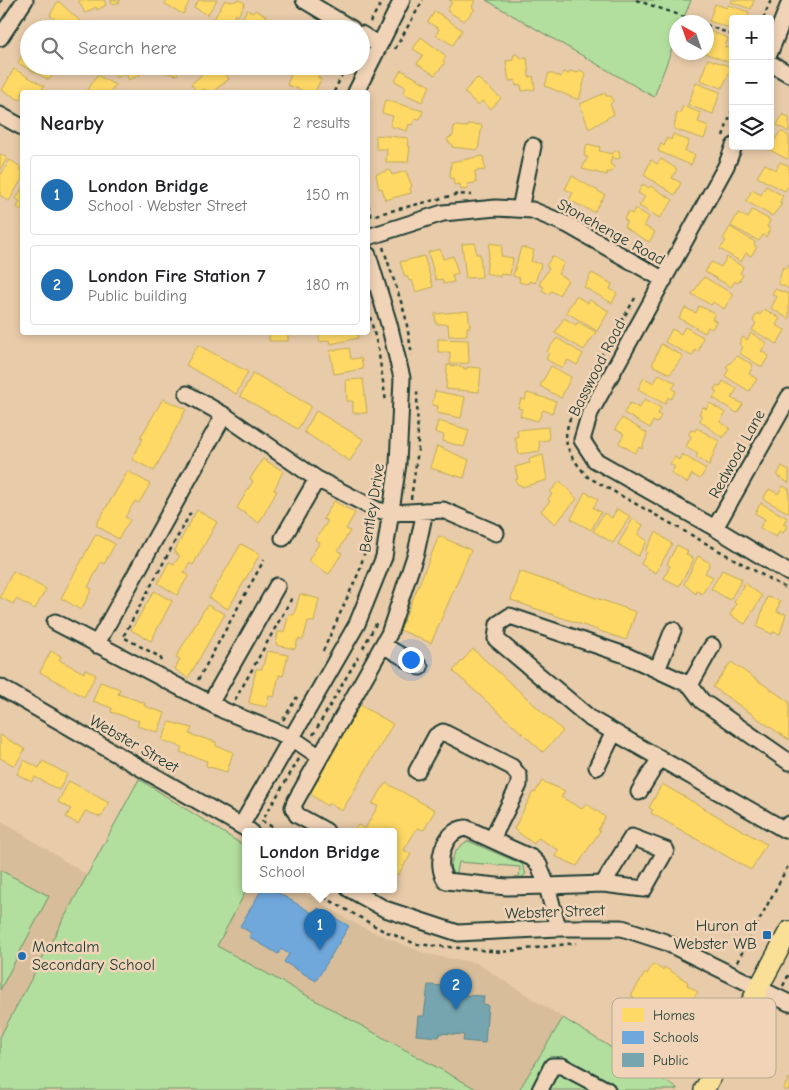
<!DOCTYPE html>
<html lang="en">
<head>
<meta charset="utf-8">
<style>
	body { margin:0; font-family:"Comic Neue",sans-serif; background:#f6f6f6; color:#202124 }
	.controls { position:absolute; right:15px; top:15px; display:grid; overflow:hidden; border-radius:5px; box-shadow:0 2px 8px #0003 }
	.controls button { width:45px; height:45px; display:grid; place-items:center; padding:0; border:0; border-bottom:1px solid #e0e0e0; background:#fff; color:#202124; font:25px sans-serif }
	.compass { position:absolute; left:669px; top:15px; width:45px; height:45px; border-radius:50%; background:#fff; box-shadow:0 2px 8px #0003; rotate:320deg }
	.you { position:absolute; left:410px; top:659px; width:18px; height:18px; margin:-12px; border:4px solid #fff; border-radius:50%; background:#1a73e8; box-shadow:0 0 0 8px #1a73e833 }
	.badge { display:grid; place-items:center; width:32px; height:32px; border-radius:50%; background:#1f6fb2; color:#fff; font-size:16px; font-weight:700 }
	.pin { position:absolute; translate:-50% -41px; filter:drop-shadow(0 1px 2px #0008) }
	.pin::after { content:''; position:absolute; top:26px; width:18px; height:15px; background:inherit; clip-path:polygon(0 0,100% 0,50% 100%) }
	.popup { position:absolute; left:242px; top:828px; width:155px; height:65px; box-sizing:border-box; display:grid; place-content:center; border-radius:5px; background:#fff; filter:drop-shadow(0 1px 4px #0005); font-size:16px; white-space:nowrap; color:#757577 }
	.popup b { font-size:19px; color:#202124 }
	.popup::after { content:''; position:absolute; left:50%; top:100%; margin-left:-10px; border:10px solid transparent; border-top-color:#fff }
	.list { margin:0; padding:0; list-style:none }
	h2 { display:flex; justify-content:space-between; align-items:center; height:65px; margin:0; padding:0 20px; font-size:21px }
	h2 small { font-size:16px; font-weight:400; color:#757577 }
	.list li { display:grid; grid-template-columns:32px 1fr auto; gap:15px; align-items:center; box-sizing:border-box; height:80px; margin:0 10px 10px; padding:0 10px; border:1px solid #e0e0e0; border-radius:5px }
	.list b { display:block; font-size:19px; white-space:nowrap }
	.list p { margin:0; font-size:16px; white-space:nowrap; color:#757577 }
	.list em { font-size:16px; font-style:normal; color:#757577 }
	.icon { flex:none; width:28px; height:28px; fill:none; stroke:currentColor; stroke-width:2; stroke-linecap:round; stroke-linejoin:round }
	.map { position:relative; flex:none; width:789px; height:1090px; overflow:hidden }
	.search { position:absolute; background:#fff; box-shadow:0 2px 8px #0003; left:20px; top:20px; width:350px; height:55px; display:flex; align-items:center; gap:12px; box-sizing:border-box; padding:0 18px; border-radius:28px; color:#757577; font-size:19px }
	.panel { position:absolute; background:#fff; box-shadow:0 2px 8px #0003; left:20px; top:90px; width:350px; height:245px; border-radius:5px }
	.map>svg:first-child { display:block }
	.built { fill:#d7bd9a }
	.green { fill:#b3df9e; stroke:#698e69 }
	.homes { fill:#ffd966; stroke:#bcaa57 }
	.schools { fill:#6fa8dc; stroke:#5788aa }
	.public { fill:#76a5af; stroke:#5c868a }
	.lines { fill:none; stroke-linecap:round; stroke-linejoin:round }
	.minor-casing { stroke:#1f3d34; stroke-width:19 }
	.major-casing { stroke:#1f3d34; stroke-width:22 }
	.path { stroke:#1f3d34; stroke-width:2.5; stroke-dasharray:4 4; stroke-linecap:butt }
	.minor { stroke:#f1d4b7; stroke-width:15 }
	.major { stroke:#fadf96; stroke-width:19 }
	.poi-dot { fill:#1f6fb2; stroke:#f1d4b7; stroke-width:2 }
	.labels { text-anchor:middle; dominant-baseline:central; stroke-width:5; stroke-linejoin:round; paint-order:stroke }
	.street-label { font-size:16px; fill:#1f3d34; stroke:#f1d4b7 }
	.poi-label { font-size:16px; fill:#1f3d34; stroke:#f1d4b7; text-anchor:end }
	.key { fill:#f1d4b7; stroke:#b2a790; stroke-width:1 }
	.key-label { font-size:14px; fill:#1f3d34 }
</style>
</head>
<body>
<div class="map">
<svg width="789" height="1090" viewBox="0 0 789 1090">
	<rect width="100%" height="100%" fill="#e8cba9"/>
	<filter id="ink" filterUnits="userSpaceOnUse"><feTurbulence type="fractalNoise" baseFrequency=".02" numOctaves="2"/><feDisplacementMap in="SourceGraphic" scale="10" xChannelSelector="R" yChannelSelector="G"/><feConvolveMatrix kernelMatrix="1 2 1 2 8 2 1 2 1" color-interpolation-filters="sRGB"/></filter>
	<g filter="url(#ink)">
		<!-- built -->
		<path class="built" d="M0,820L87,875L0,1037Z
			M247,889H297L359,926L426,954L476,963L563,1018L519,1090H478L217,946Z"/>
		<!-- green -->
		<path class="green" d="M486,0H691L682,22H676V38L654,97Z
			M139,779L246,847L247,889L217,946L478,1090H0V1037Z
			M468,841L522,864L526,874L519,879L520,867L459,862L456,877L450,868C453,855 456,847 468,841Z
			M0,870L49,896L0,990Z
			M563,1018L677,1088L676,1090H519Z"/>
		<!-- homes -->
		<path class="homes" d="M78,0H104L106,5L97,10L96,7L85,13Z
			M111,0H120V2L112,4Z
			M167,0H190L183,14L165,4Z
			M199,0H217L207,15L194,7Z
			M225,0L231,2L239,0L245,3L238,16L236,14L227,29L219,26L217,29H208Z
			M449,0H475L472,7L475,9L464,21L447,11L452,2Z
			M732,0H754L751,9L731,2Z
			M58,1L80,21L72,29H65L50,15Z
			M715,4L727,8L728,5L749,12L747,19H733V29L709,21Z
			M247,10L253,13L255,10L266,16L259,29H236Z
			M435,11L462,30L453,45L436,35L439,29L428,22Z
			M276,21L289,28L288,29H268L270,26L273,27Z
			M710,31L728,38L725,47L733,50L731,63L702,52H706V38Z
			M421,37L446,56L443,61L445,63L435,75L417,64L423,55L413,49Z
			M25,50L29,52V66H57L49,80L18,63Z
			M514,54L520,56L521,59L527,58L529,77L533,76L535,89L522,91L521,85L516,86L515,80L509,81L506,61L513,60Z
			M708,59L732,67L722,88L700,80Z
			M111,66H137L141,74L129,80L126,73L116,78Z
			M164,66H178L177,75L163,72Z
			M212,66H219L229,79L212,92H208L205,89L198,92L191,84Z
			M294,66H305L320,72L318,78L321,79L315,92H307L287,85Z
			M14,69L44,86L40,92H22V98L20,100L2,90Z
			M401,70L430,86L422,102L403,93L406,87L395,81Z
			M580,70L586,74L579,100L545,86L549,73L561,77L563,72L569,74L570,71L577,73Z
			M97,75L115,85L110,92H91L88,90Z
			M477,78L501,98L491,109L482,101L478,105L464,92Z
			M696,83L720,92L713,114L688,105Z
			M605,93L606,96H611L613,101L610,104L614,114L589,129L580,104Z
			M385,100L423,111L420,119L415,118L413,125L409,124L407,131L390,126L393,116L382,113Z
			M683,106L701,113L698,122L709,126L704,139L674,129L677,112L680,113Z
			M783,114L789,118V132L777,125Z
			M468,124L482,125L478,150L452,147V144L448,142V138L453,136L454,126L468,127Z
			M781,131L789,136V157L787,159L768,149Z
			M673,134L689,141L685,151L695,155L691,165L658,151L661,144L664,146L667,138L671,140Z
			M376,135L408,138L407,146H410L408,162H386L387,149H376Z
			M587,144L600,147L599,151L612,154L616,150L619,151L620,158L616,159L612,156L610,164L614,167L612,172H607V175L582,169L588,157L584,156Z
			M0,154L7,158L0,171Z
			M483,156L485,170L475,171L476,183L467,184L468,189L461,190L460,184L454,185L453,178H450L451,162Z
			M661,159L677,169L672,178L681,183L675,195L644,175L651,160L657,164Z
			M10,160L21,167L19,169L22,171V179L9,201L0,195V176Z
			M780,162L789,166V185L785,191L757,177L765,164L776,170Z
			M390,170L392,175L406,171L412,186L410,188L411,193L385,200L382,188L379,189L376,174Z
			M572,176L605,195L594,212L569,200L573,193L565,189Z
			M643,184L649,188L651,186L673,200L660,218L639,206L645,197L638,193Z
			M766,186L783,196L779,203L782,204L772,216L746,201L752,190L761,195Z
			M22,188V211L17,207L20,201L16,199Z
			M635,208L649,217L644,226L655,232L649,242L624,227L627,221L624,219L628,212L632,214Z
			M752,210L770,220L767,227L770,229L766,237L763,235L759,241L731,226L738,213L748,218Z
			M730,227L755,242L754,245L757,247L751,256L746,253L741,262L720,249L726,241L723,239Z
			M475,243L476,254H480L482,277L466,278L462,244Z
			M490,243L502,245L501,256L513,258L510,275L500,274V277L486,273Z
			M521,247L534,250L531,261L541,264L535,283L529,281L528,284L519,282L520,278L513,276Z
			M440,249L443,259L453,256L458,273L452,275L454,282L444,284L442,279L436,280L428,252Z
			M424,256L433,287L416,292L412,280L409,281L407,276L405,277L400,262Z
			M552,256L564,263L558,274L568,280L559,295L551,291L549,294L542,290L544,287L539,284L549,268L546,266Z
			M727,257L743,267L740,273L743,275L738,283L735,281L731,287L705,272L711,262L721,267Z
			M789,264V289L778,283L783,267L786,269Z
			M592,273L612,284L610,289L617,293L612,303L584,287Z
			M704,277L733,294L724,309L713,302L711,305L692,294Z
			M775,289L789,294V319L771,308L777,297L772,294Z
			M576,296L588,303L590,300L609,311L597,331L566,312Z
			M699,306L715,313L712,319L716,321L712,329L708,327L705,333L679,318L685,308L696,313Z
			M764,309L780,318L776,325L785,330L777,344L752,330L756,323L753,321L757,313L760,315Z
			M468,311L470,327H467V335L449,336L448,324H436L435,314Z
			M564,318L576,325L578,322L596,332L584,350L555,333Z
			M685,327L703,337L698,352L695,350L692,356L665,342L672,329L681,334Z
			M269,332H288V341H269Z
			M318,332H357L358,338L331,344L330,340L320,342Z
			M751,333L767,343L761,351L769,356L762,367L739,353L743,347L739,344L743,337L747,340Z
			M557,338L583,354L577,365L568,360L562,368L546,359L549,353L547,351Z
			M438,339L468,340L469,363L450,364V352H438Z
			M661,344L683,356L670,374L652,365Z
			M198,345L248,372L236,394L186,365Z
			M349,348L351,359L361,358L363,369L334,374L330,351Z
			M737,356L753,365L749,374L757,379L749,391L725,376L729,369L726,367Z
			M447,365L464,367V369H467V367L481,368L479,392L446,389Z
			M551,366L571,377L561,398L540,386Z
			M253,373L311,406L298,429L240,396Z
			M659,374L676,383L672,389L676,391L671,399L668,397L665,404L638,389L644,378L654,383Z
			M363,379L367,413H353V401H347L346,380Z
			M723,381L737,389L731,398L743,404L737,413L713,398L717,392L714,390L717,385L720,387Z
			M435,391L465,397L461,418L437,413L438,406L432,405Z
			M527,393L556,401L552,413L543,410L538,421L520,416L522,409L518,408L521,399L525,400Z
			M163,399L186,409L154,471L132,459L143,439L140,438Z
			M645,399L661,408L658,414L661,416L657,423L653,421L650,428L624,413L630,403L639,408Z
			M710,403L725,413L720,422L730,428L723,438L700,421L702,416L699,414L703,407L706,409Z
			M316,411L363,439L350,461L304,432Z
			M622,418L647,433L642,449L639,447L635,453L619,443L624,434L615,429Z
			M438,421L469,430L464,447L443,441L444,435L435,432Z
			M548,427L549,440L539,441L540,451L519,454L515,437H518L517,430Z
			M697,428L719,441L709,465L696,457L698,454L686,447L691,437L689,434L691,430L695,431Z
			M437,446L469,460L464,478L430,468Z
			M682,454L706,469L700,479L692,474L687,483L671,473L675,467L670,464L675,457L679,460Z
			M543,455L547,480L522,487L521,485L517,484L515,480L518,479L515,467L530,463L529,459Z
			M263,459L283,471L274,490L277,491L259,523L237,508L253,481L250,479Z
			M782,466L789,470V483L777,476Z
			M128,471L150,484L139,503L135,501L125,517L130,520L118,539L96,525Z
			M560,481L577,499L555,524L541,511L550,501L548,499L552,494L550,492Z
			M783,486L789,489V513L763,499L769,489L778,494Z
			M585,492L598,499L593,508L601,512L591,530L571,519Z
			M334,501L355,513L346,529L350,531L338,551L342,553L329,574L308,561L320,542L315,540L328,521L323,519Z
			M761,503L787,518L783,524L787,526L783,533L779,531L776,537L760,528L765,519L755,513Z
			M617,509L630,516L613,543L593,531L604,513L612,518Z
			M197,510L217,522L193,565L189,563L184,573L189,575L177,595L158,583L169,562L174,564L180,556L174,552Z
			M633,519L643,525L638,534L647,541L638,556L618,544Z
			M656,532L672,544L656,573L641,564L647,552L645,551Z
			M96,534L115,544L104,564L101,562L88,587L92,589L81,610L61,598Z
			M439,536L471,550L431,643L400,630Z
			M241,544L260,554L228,609L209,598Z
			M677,545L688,551L686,554L694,559L679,586L664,578L670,566L667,564Z
			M698,556L710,563L705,573L713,577L702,594L697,591L696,594L684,584Z
			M722,570L742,579L730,600L711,589Z
			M13,571L46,589L35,609L16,599L13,604L0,597Z
			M519,571L636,612L626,640L511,600Z
			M745,583L762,596L745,624L730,615L736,604L734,602Z
			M154,591L172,601L151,641L131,630Z
			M300,594L319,599L314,622L308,621L303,640L298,639L295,649L276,645L278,632H284L289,614L294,615Z
			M767,597L780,601L777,612L786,614L780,634L773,632L772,634L757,627Z
			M207,605L225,614L188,678L175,669L180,659L176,657Z
			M473,649L563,731L543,752L453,671Z
			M51,651L61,656L59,660L84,673L85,669L96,675L84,697L40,672Z
			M267,651L288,655L283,676L279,675L274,697L269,696L266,707L249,703L256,669H262Z
			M731,662L789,702V740L713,687Z
			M100,682L120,689L118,694L145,703L144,706L165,713L158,732L137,726L139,721L111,712L112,708L93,701Z
			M360,705L393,724L342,811L329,803L327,806L309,793Z
			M170,722L192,728L189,734L216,742V746L233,752L227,772L206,766L207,761L180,752L182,747L162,740Z
			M0,735L25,749L15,766L0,758Z
			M24,760L39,768L43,761L67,774L59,790L35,777L32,782L17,774Z
			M69,781L109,803L101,817L85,811L78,824L66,817L71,809L58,802Z
			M542,781L565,791L561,797L582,809L586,803L605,817L598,830L600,831L577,866L555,856L559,850L538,838L534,844L514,829L533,792L535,793Z
			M386,783L435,810L424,830L417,828L404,850L411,854L398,875L394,873V831H354L358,825L365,829L378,806L372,804Z
			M662,784L766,844L751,870L651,813L653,810L649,808Z
			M653,964L663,970L664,967L688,982L687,985L698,992L692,1000L696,1002L683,1025L679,1023L672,1034L662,1027L659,1031L637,1018L639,1014L628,1007L634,997L631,996L645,973L647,974Z
			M789,1078V1090H783Z"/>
		<!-- schools -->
		<path class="schools" d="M262,889H272L314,914L318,908L349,926L316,981L284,962L289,954L281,949L278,954L249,937L251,933L240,926Z"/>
		<!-- public -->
		<path class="public" d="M428,985L444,986V994L484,996L483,1004L488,1005L485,1043L463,1041L464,1035L440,1033L439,1037L416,1035L418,1016H424Z"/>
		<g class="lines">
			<defs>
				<path id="minor" d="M304,0L352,29
					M361,34L379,45
					M0,38L25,0
					M770,52L789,4
					M770,63L789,74
					M356,92L402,0
					M0,115L22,127
					M734,146L726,166L590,413L582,440L595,460L715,528L789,573
					M520,209L533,146
					M368,237L443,213L496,208L532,210L568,225L664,280
					M187,394L224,415L317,479L377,510L392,513L443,510L496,533
					M715,528L789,397
					M283,538L317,479
					M55,622L225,711L292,738L320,757
					M96,645L224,415
					M383,645L420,667
					M657,670L673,630
					M690,685L712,646
					M0,687L250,831
					M211,702L277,586
					M789,762L702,701L690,685L625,655L510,616L498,624L496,639L591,719L785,830L789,824
					M597,767L614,732
					M417,771L436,736L443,732L512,767L519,776V785L492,839
					M639,792L660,758
					M241,826L357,624L384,557L398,464L402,378L389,324L368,255
					M326,831L297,815L293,807L295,802L389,634L416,553L425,511
					M349,889L385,909L458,933L558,928H622L665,942L789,1003
					M558,928L547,886L507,887L446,881C434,864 443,830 466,828L532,858L539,865L547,886L603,884L644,889L666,850L632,837L603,884
					M540,1090L552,1066H562L607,1090"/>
				<path id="major" d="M704,1090L789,931"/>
			</defs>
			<!-- minor casing -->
			<use href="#minor" class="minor-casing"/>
			<!-- major casing -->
			<use href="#major" class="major-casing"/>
			<!-- path -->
			<path class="path" d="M636,0L699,22
				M0,3L2,0
				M763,19L771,0
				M370,22L383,0
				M706,25L733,35
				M395,49L423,0
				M334,92L346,66
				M723,136L733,108
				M368,205L371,216L458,194L472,195
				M383,247L405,314L412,355
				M635,298C618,329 566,406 566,438C566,452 579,467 588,477L789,590
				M368,309L378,348L386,402
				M411,499L418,450L417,390
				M363,648L378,620
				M323,651L359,572L373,522
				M162,661L160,657L123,637L191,512
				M198,680L264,560
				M235,700L293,596
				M283,720L297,697
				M313,735L358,657
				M279,831L262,821L299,759
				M310,889L382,930L416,944L502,952L576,943
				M737,962L789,864
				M783,986L789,974"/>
			<!-- minor -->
			<use href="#minor" class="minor"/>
			<!-- major -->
			<use href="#major" class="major"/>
		</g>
	</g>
	<!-- markers -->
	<g class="poi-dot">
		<rect x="762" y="930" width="10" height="10" rx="2.5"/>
		<circle cx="22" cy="956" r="5"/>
	</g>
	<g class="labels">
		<!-- street labels -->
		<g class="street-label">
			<text transform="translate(611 232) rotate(29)">Stonehenge Road</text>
			<text transform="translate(597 368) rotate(-63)">Basswood Road</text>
			<text transform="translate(737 454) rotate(-61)">Redwood Lane</text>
			<text transform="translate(372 508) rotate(-81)">Bentley Drive</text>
			<text transform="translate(134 744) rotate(30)">Webster Street</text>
			<text transform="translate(555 912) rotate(-2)">Webster Street</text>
		</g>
		<!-- poi labels -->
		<g class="poi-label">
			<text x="757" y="926">Huron at<tspan x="757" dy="18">Webster WB</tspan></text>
			<text x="32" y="947" text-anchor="start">Montcalm<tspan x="32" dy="18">Secondary School</tspan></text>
		</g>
	</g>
	<!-- legend -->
	<rect x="612" y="998" width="164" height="80" rx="8" class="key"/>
	<rect x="622" y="1008" width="22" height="14" fill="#ffd966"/>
	<rect x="622" y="1031" width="22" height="13" fill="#6fa8dc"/>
	<rect x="622" y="1053" width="22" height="14" fill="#76a5af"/>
	<g class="key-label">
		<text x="653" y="1020">Homes</text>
		<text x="653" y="1042">Schools</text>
		<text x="653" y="1065">Public</text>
	</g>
</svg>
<div class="controls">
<button>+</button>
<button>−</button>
<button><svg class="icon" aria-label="layers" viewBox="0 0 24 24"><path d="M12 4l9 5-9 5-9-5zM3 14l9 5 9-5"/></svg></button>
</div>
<svg class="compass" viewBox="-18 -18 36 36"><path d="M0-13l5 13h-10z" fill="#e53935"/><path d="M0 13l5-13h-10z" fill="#757577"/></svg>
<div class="you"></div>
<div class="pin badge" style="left:320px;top:950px">1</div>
<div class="popup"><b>London Bridge</b>School</div>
<div class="pin badge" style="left:456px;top:1010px">2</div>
<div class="search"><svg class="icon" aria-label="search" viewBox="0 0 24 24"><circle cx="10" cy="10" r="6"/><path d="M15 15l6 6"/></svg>Search here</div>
<section class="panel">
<h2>Nearby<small>2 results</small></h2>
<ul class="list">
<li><span class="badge">1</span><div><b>London Bridge</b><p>School · Webster Street</p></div><em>150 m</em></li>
<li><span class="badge">2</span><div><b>London Fire Station 7</b><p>Public building</p></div><em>180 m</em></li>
</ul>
</section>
</div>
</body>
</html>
